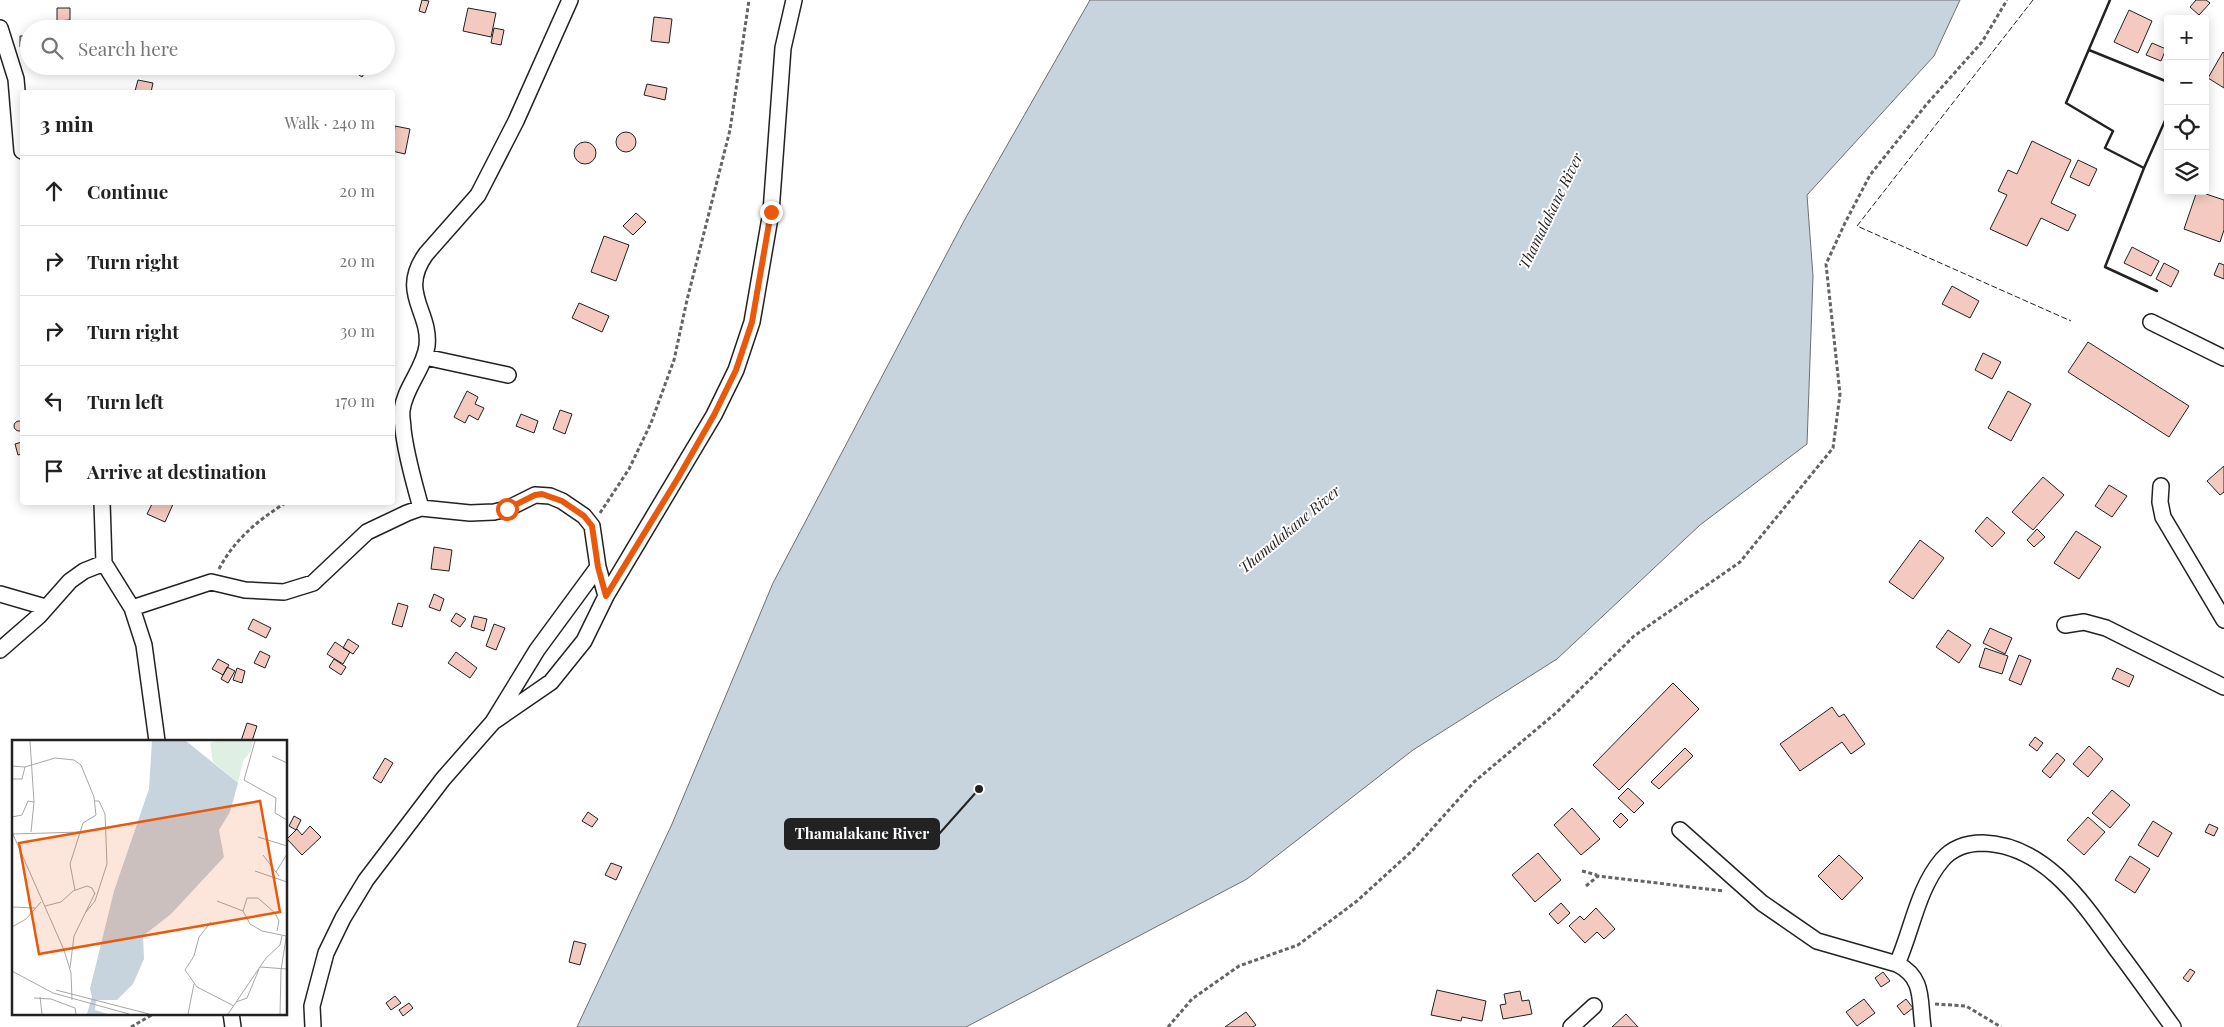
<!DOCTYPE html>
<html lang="en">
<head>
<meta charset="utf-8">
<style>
	body { margin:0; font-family:"Playfair Display",serif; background:#f2f2f2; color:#222 }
	.controls { position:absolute; right:15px; top:15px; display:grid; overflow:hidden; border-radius:5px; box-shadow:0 2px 12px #0003 }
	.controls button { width:45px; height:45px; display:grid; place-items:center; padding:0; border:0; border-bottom:1px solid #e0e0e0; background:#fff; color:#222; font:25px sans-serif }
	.stop { position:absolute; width:15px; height:15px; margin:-11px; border:4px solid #ea580c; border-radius:50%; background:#fff }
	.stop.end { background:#ea580c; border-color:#fff; box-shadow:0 1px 5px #0008 }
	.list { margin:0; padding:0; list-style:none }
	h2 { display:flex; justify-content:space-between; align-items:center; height:65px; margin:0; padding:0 20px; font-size:21px }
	h2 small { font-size:16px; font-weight:400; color:#767676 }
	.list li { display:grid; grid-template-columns:32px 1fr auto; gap:15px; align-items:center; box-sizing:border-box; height:70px; padding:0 20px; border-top:1px solid #e0e0e0 }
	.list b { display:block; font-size:19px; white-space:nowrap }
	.list em { font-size:16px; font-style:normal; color:#767676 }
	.icon { flex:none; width:28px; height:28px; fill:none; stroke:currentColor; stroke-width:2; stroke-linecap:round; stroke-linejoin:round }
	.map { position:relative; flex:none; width:2224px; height:1027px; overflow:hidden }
	.search { position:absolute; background:#fff; box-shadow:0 2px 12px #0003; left:20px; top:20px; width:375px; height:55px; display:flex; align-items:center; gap:12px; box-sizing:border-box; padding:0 18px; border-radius:28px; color:#767676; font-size:19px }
	.panel { position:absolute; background:#fff; box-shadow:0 2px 12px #0003; left:20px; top:90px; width:375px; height:415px; border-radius:5px }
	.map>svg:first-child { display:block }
	.water { fill:#c7d3dd; stroke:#6f6f6f }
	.building { fill:#f3c9c0; stroke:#222 }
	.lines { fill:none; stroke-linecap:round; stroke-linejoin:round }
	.minor-casing { stroke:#222; stroke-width:18 }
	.path { stroke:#646464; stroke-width:3; stroke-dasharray:4 2.5; stroke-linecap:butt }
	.minor { stroke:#fff; stroke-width:15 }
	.fence { stroke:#222; stroke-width:1; stroke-dasharray:6 2.5; stroke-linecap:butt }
	.wall { stroke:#222; stroke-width:2.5 }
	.route { stroke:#ea580c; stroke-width:6 }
	.labels { text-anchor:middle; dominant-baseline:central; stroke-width:4; stroke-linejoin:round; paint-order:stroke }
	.water-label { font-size:15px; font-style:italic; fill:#222; stroke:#fff }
	.inset-road { fill:none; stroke:#a7a7a7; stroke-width:1 }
	.view { fill:#e8590c; fill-opacity:0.15; stroke:#e8590c; stroke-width:2.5 }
	.inset-edge { fill:none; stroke:#222; stroke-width:2.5 }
	.leader { fill:none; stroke:#222; stroke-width:2 }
	.callout-dot { fill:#222; stroke:#fff; stroke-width:2 }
	.callout { fill:#222; stroke:#222; stroke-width:2 }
	.callout-label { font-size:15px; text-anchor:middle; font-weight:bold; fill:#fff }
</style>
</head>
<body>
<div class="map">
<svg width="2224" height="1027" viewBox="0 0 2224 1027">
	<rect width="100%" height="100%" fill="#fff"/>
	<!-- water -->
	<path class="water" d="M1090,0H1960L1934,56L1807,195L1813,276L1807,444L1700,525L1557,659L1413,750L1247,879L966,1027H577L672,824L773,583L965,219Z"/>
	<!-- building -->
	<path class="building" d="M422,0L429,1L425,13L419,11Z
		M2196,0H2206L2210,3L2199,15L2190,7Z
		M57,8H70V20L57,21Z
		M468,8L496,13L491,37L463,31Z
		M2129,10L2152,21L2138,53L2114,42Z
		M654,17L672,19L669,43L651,41Z
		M494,28L504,30L501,45L491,43Z
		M20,36H29V47H20Z
		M2152,43L2166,49L2161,61L2146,55Z
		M2223,52L2224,53V88L2208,78Z
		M346,66H369L362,77Z
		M138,80L153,83L151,92L135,91Z
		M647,84L667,88L665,100L644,95Z
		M395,126L410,129L405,154L392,151Z
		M616 142a10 10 0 1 1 20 0a10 10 0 1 1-20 0Z
		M2032,141L2071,160L2051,203L2076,215L2068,231L2041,218L2027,246L1990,229L2007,195L1998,191L2008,170L2017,174Z
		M574 153a11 11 0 1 1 22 0a11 11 0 1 1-22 0Z
		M2078,160L2097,169L2089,186L2070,177Z
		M2197,191L2224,200V230L2220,242L2184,229Z
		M636,213L646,222L633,235L623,226Z
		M604,236L629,245L616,281L591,272Z
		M2132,247L2159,261L2151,276L2124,263Z
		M2164,263L2179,271L2171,287L2156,279Z
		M2219,263L2224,265V279L2214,275Z
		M1952,286L1979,301L1970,318L1942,304Z
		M579,303L609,316L602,332L572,318Z
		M2088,342L2189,406L2169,437L2068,372Z
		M1983,353L2001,362L1992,379L1975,370Z
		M467,391L478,397L475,404L484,408L478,420L469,415L465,423L454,417Z
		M2008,391L2031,404L2011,441L1988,428Z
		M560,410L572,414L565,434L553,429Z
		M521,414L538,421L534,433L516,426Z
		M14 426a5 5 0 1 1 10 0a5 5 0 1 1-10 0Z
		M22,442V454L18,455L15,444Z
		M2224,466V492L2220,495L2207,481Z
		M2043,477L2064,495L2033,530L2012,512Z
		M2109,485L2127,496L2112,517L2095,506Z
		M153,502H174L165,522L147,514Z
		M1987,517L2005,533L1992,547L1975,531Z
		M2037,529L2045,537L2034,547L2027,540Z
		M2076,531L2101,547L2079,579L2054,563Z
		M1920,540L1944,558L1913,599L1889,582Z
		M434,547L452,550L449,571L431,569Z
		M434,594L444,599L440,611L429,607Z
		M398,603L408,606L402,627L392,624Z
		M456,613L466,619L460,627L451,621Z
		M474,616L487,619L484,631L471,627Z
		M253,619L271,628L266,638L248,629Z
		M494,624L505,628L496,650L486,646Z
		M1990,628L2012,638L2005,654L1983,643Z
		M1948,630L1971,645L1959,663L1936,647Z
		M348,639L359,646L353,654L343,648Z
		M335,642L350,652L343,664L327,654Z
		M1985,648L2008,656L2002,674L1979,667Z
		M260,651L270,656L265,668L254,663Z
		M456,652L477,668L470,678L448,663Z
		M2019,655L2031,660L2021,685L2009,680Z
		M218,659L229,665L223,675L212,669Z
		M334,659L346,667L341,675L329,667Z
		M227,667L235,671L228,683L221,679Z
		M237,668L245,671L242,683L233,680Z
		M2117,668L2134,676L2129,687L2112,679Z
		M1673,683L1699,709L1619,790L1593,765Z
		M1832,707L1839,717L1844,714L1865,744L1851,754L1842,742L1800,771L1780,744Z
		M247,723L257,726L252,741H241Z
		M2035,737L2043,743L2037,751L2029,745Z
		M2089,746L2103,759L2088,777L2073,764Z
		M1685,748L1693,756L1659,789L1651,782Z
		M2057,753L2065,760L2050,778L2042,771Z
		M385,758L393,763L381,783L373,778Z
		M1628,788L1644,803L1634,813L1618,798Z
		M2112,790L2130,805L2110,828L2092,813Z
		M1572,808L1600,839L1581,855L1554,825Z
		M588,812L598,819L592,827L582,821Z
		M1621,813L1628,820L1620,828L1613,821Z
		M294,816L301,820L296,830L289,826Z
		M2088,817L2105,832L2084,855L2067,840Z
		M2153,821L2172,833L2158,857L2138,845Z
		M2209,824L2218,828L2214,836L2205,832Z
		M310,826L321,837L302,855L287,839L297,829L302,835Z
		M1538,853L1561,880L1535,902L1512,875Z
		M1839,855L1863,878L1842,900L1818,876Z
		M2130,856L2150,869L2135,893L2115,880Z
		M611,863L622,867L616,880L605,875Z
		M1561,903L1570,913L1558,924L1549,914Z
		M1596,908L1615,929L1604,939L1597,932L1585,943L1569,926L1580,916L1584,920Z
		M574,941L586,944L580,965L569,962Z
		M2190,969L2195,972L2188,982L2183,978Z
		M1883,972L1890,981L1881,987L1875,978Z
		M1437,990L1486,1001L1482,1021L1462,1017L1461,1021L1431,1015Z
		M1520,991L1522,1001L1529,1000L1532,1014L1503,1019L1500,1005L1506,1004L1504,994Z
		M395,996L401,1003L391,1010L386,1003Z
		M1864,999L1875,1013L1857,1026L1846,1012Z
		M1906,999L1913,1008L1904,1015L1897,1006Z
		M409,1003L413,1008L403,1016L399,1010Z
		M1246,1012L1256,1025L1253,1027H1225Z
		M1626,1014L1638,1027H1612Z"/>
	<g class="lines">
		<defs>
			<path id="minor" d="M0,28L16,79L22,151
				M2151,322L2224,358
				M425,357L508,375
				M2161,486L2160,502L2163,517L2224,620
				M102,502L104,563L132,608L144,645L157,741
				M421,508C414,482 406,456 403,429C403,423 401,416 402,410C405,387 424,369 427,346C431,311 398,293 426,254L478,195L516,121L570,0
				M0,594L45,607
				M132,608L211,582L245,590L284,592L313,583L367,532L407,513L421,508L470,513L494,512L507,509L535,495L550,496L562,501L584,516L592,526L598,567L606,596
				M2065,625L2084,622L2106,628L2224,687
				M0,650L39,616L70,581L84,571L104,563
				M493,722L551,682L584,641L606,596L714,415L736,370L752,322L771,212L783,48L794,0
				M1680,830L1762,903L1817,941L1897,964C1925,978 1919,1001 1923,1027
				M1897,964C1912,930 1918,888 1942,860C1953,847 1967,843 1983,843C2046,845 2084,904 2117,950C2136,975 2154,1001 2173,1027
				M231,1013L233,1027
				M313,1027L312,1006L326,953L343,918L366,880L443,779L493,722L537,650L598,567
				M1571,1027L1594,1006"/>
		</defs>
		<!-- minor casing -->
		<use href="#minor" class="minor-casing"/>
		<!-- path -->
		<path class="path" d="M600,513L629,469L651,423L674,360L687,300L730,130L749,0
			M219,569C234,540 259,519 287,502
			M1582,871L1597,875
			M1586,886L1598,876L1724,891
			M1935,1004L1966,1006L2001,1027
			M131,1027L155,1013
			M1168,1027L1192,999L1239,966L1298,945L1357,901L1413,850L1474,782L1557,712L1634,636L1740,562L1833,448L1840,394L1826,264L1845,223L1870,175L1926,105L1982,42L2007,0"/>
		<!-- minor -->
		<use href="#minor" class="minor"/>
		<!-- fence -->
		<path class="fence" d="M2033,0L1857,226L2071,321"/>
		<!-- wall -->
		<path class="wall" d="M2110,0L2066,103L2113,131L2105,148L2144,168L2105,267L2157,291
			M2089,50L2168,82
			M2144,168L2168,114"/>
	</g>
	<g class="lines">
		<!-- route -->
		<path class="route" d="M507,509L535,495L542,494L562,501L584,516L592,526L598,567L606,596L678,478L714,415L736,370L752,322L771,212"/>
	</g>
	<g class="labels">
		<!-- water labels -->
		<g class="water-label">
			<text transform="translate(1550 211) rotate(-64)">Thamalakane River</text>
			<text transform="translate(1289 529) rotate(-40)">Thamalakane River</text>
		</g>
	</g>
	<!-- overview -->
	<g transform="translate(12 740)">
		<rect width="275" height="275" fill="#fff"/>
		<path d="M204,1H241L239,11L231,21L226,43L201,22L198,3Z" fill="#e0efe3"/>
		<path d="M140,1H174L226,43L218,72L207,90L212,117L159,174L131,196L132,219L121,244L105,260H84L83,270L96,274H75L80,257L78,249L102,151L137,49Z" fill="#c7d3dd"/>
		<path class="inset-road" d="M18,1L22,62L19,92M243,1L232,40L264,58L263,73L275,80M260,16L275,23M0,26L13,27L43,18L62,20L69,25L82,57L84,75L71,83L58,124L63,150M0,39H10L13,27M0,77L10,75L16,61L22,62M0,92L52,210L59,233L60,260M1,94L69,92M246,97L275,106M251,115L267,136M243,131L275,142M264,132L275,114M205,161L231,171M33,166L49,162L61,151L75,146L80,148L83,154M0,167L23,168M74,172L83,161L95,124L93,74L87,61H82M199,182L187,197L182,216L173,230L185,247L222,266M0,187L14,179L29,162M265,191L267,181L263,173L246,158H235L231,171L238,184L250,191L274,196M248,227L275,229M58,228L62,196L83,153M0,231L41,253L117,274M44,250L137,274M28,257L30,274M22,258L39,259L63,268L64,274M224,262L235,258L247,229M176,274L182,244M216,274L254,218L268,205L270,196M268,274L269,230L275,192"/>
		<path class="view" d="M248,61L268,172L27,214L7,103Z"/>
		<rect width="275" height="275" class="inset-edge"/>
	</g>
	<!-- callouts -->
	<path class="leader" d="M979 789L939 834"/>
	<circle class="callout-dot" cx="979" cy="789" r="5"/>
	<rect class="callout" x="785" y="819" width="154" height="30" rx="5"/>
	<g class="callout-label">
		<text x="862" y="839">Thamalakane River</text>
	</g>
</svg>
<div class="controls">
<button>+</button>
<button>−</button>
<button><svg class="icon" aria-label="locate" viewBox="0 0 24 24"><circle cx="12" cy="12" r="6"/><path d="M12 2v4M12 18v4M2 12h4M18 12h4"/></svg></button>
<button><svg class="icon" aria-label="layers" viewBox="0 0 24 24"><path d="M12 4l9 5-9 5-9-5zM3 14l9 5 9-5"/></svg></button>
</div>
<div class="stop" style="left:507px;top:509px"></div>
<div class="stop end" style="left:771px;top:212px"></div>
<div class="search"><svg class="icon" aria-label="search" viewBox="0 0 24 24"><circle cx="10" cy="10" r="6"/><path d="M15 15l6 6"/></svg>Search here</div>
<section class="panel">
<h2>3 min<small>Walk · 240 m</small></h2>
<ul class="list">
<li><svg class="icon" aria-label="ahead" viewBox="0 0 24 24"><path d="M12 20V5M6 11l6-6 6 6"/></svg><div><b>Continue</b></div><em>20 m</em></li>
<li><svg class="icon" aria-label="right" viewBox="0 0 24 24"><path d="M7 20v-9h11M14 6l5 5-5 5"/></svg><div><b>Turn right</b></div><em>20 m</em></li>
<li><svg class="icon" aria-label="right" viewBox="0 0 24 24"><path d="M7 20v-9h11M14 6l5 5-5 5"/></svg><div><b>Turn right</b></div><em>30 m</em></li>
<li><svg class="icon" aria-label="left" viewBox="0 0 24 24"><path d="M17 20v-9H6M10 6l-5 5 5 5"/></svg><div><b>Turn left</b></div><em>170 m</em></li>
<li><svg class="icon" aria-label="arrive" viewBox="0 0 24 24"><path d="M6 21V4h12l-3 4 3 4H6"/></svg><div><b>Arrive at destination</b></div></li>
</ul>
</section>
</div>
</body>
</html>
